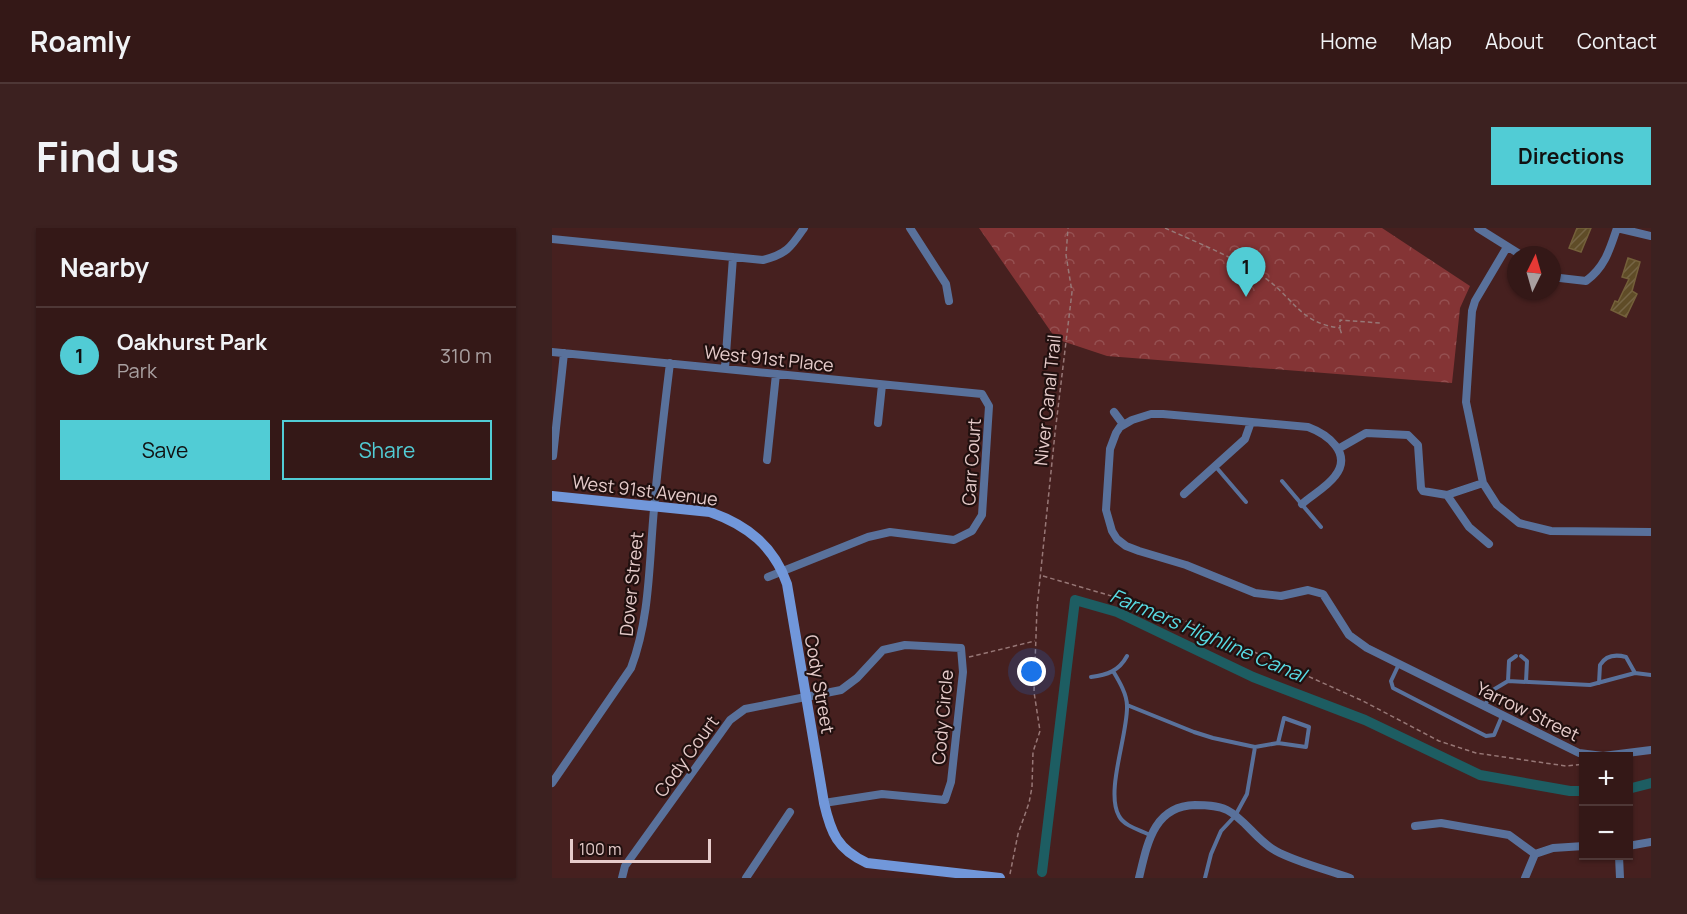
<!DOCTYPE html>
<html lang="en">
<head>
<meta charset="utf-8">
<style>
	body { margin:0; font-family:Manrope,sans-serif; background:#3c2120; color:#f1f3f6 }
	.controls { position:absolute; right:18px; bottom:18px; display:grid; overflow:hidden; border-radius:0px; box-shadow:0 2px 4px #0004 }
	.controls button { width:54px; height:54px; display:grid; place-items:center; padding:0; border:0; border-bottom:2px solid #4e3736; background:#341817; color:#f1f3f6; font:30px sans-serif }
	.compass { position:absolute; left:955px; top:18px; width:54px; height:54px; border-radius:50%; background:#341817; box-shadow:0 2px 4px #0004; rotate:5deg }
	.scale { position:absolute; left:18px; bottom:15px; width:141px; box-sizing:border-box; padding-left:6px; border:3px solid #e6cccb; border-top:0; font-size:16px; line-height:21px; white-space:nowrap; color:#e6cccb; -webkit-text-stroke:4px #21100f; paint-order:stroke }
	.you { position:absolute; left:480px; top:444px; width:21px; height:21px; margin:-15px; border:4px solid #fff; border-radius:50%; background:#1a73e8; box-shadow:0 0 0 9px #1a73e833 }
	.badge { display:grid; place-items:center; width:39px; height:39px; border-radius:50%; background:#51ccd5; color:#111; font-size:20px; font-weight:700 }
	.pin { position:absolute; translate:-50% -50px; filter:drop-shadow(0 2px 3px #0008) }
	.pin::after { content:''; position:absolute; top:32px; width:21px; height:18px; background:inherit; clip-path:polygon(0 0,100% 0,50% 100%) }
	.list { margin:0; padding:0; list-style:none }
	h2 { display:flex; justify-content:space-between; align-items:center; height:78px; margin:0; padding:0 24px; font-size:26px }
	h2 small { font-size:20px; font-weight:400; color:#a9a0a1 }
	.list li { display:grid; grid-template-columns:39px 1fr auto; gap:18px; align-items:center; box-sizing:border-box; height:96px; padding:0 24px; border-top:2px solid #4e3736 }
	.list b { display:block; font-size:22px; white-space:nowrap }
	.list p { margin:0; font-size:20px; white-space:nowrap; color:#a9a0a1 }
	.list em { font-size:20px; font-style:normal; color:#a9a0a1 }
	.actions { display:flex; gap:12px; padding:18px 24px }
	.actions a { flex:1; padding:14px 0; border:2px solid #51ccd5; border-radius:0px; text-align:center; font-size:21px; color:#51ccd5 }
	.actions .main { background:#51ccd5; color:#111 }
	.map { position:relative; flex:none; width:1099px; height:650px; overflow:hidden; border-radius:0px }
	header { display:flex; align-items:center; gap:36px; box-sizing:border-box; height:84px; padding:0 30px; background:#341817; border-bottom:2px solid #4e3736 }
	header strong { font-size:28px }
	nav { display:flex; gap:33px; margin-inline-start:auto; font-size:21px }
	.intro { display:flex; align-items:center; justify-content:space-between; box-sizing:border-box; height:144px; padding:0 36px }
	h1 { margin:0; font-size:42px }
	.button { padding:15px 27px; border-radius:0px; background:#51ccd5; color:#111; font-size:21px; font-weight:700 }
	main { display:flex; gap:36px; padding:0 36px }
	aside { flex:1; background:#341817; border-radius:0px; box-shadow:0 2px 4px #0004 }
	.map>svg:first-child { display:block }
	.park { fill:url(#park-crowns) }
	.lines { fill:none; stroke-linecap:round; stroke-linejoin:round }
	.canal { stroke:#1d5d62; stroke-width:10 }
	.building { fill:url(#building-hatch); stroke:#74603a; stroke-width:1.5 }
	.path { stroke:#977776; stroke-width:1.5; stroke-dasharray:4.5 3; stroke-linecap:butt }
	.lane { stroke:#59719b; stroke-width:4 }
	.street { stroke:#59719b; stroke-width:8 }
	.secondary { stroke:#7197da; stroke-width:10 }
	.labels { text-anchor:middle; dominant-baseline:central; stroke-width:4.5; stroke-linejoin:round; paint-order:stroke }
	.street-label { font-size:18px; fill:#e6cccb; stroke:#21100f }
	.water-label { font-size:20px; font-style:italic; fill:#58dbe4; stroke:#21100f }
</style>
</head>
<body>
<header>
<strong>Roamly</strong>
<nav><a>Home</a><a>Map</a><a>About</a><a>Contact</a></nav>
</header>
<div class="intro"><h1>Find us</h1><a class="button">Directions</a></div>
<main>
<aside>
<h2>Nearby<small></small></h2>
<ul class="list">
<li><span class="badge">1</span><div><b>Oakhurst Park</b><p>Park</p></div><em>310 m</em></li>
</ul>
<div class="actions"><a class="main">Save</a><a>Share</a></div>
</aside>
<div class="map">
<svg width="1099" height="650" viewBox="0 0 1099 650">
	<defs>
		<pattern id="park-crowns" width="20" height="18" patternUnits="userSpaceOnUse" patternTransform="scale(1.5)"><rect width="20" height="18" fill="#843435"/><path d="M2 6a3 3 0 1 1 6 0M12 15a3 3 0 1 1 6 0" fill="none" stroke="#955051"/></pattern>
		<pattern id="building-hatch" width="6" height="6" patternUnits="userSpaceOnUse" patternTransform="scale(1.5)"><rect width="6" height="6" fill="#5f4c27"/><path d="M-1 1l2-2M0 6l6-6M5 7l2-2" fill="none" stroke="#766545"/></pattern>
	</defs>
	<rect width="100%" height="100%" fill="#46201f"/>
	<!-- park -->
	<path class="park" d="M427,0H830L918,58L908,80L900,155L555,128L504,111Z"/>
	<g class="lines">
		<!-- canal -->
		<path class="canal" d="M1076,561L1099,555
			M490,644L523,372L565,384L701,449L813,492L928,547L1018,563H1032"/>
	</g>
	<!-- building -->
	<path class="building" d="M1025,0H1039L1029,24L1017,20Z
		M1076,30L1088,34L1080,63L1085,66L1074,89L1059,82L1063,73L1066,74L1077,51L1070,49Z"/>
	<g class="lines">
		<!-- path -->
		<path class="path" d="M613,0C646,15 682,29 713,50C741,69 747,95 788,100V92L828,95
			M788,101L790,107
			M491,348L611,383L811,473L887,513L924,525L1014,538L1032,536
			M417,429L483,413
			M458,646L466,606L477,575L480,559L481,524L488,503L482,464L485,380L503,205L520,64L514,27L516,0"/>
		<!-- lane -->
		<path class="lane" d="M664,239L694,274
			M730,253L769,299
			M969,428L975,433L974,454
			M847,436L839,453L841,460L934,508L942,507L950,488
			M561,443C567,453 575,466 575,478C576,506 553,564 567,588C572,598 588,602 598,607
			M539,449C555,447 567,443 575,428
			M956,453L957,433L964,428
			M1047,455L1048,437C1054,427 1063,426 1074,429L1083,445
			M575,477L642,504L661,510L703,519L726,515L754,519L757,499L732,490L726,515
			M933,477L941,462L956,453L1038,457L1083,445L1099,447
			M653,650L659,626L669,603L683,588L695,566L703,519"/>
		<!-- street -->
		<path class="street" d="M358,0L394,56L397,73
			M926,0L969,27
			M1065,0L1099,8
			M0,11L211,32C235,26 239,19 252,0
			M955,19L923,73L920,83L914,174L931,255L945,277L967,295L999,303L1099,304
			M1000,45L1008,50L1034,53C1053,39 1058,21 1065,0
			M0,124L430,166L437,178L430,287L420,303L402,312L338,304L316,309L216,349
			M173,140L181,29
			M562,184L571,196
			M326,195L330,157
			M786,221L814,205L856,207L866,217L869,260L871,263L895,267L931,255
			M1,228L12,125
			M215,232L224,146
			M632,266L693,211L699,194
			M895,267L917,299L937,316
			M750,276C760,267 775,259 783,248C801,225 775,206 756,199L611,186H599L580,192L568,199L564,205L558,221L554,282L560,303L565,311L574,318L587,323L634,337L703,365L729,368L756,362L771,366L797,407L815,420L1027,525L1051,528L1099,522
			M0,555L79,440C98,390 97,335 102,281C106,233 112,184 118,135
			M863,598L889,595L957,607L983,626L1001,620L1032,618
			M1076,618L1099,614
			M1067,628L1068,650
			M70,650L73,638L178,492L193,481L289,462L305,450L331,422L353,417L409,420L411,444L399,554L393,572L330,566L272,575
			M194,650L238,584
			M587,650C595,617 601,578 643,577C653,577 665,577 675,582C693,591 705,613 724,623C744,634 776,642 798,650
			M973,650L983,626"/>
		<!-- secondary -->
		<path class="secondary" d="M0,268L158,284C195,297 222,318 235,356L272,575C279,605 285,621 315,635L448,650"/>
	</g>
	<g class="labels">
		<!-- street labels -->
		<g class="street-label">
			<text transform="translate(217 130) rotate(6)">West 91st Place</text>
			<text transform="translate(495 172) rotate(-84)">Niver Canal Trail</text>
			<text transform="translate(419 234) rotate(-86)">Carr Court</text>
			<text transform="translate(93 262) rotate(7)">West 91st Avenue</text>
			<text transform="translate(79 356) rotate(-84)">Dover Street</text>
			<text transform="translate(268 456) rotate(80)">Cody Street</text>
			<text transform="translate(976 483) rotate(26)">Yarrow Street</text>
			<text transform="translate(390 489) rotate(-85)">Cody Circle</text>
			<text transform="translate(134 528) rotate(-54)">Cody Court</text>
		</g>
		<!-- water labels -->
		<g class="water-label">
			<text transform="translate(656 407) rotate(23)">Farmers Highline Canal</text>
		</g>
	</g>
</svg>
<div class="controls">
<button>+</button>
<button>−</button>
</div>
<svg class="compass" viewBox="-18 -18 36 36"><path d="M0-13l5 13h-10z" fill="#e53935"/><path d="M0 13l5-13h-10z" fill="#a9a0a1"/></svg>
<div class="scale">100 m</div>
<div class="you"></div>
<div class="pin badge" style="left:694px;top:69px">1</div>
</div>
</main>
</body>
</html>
